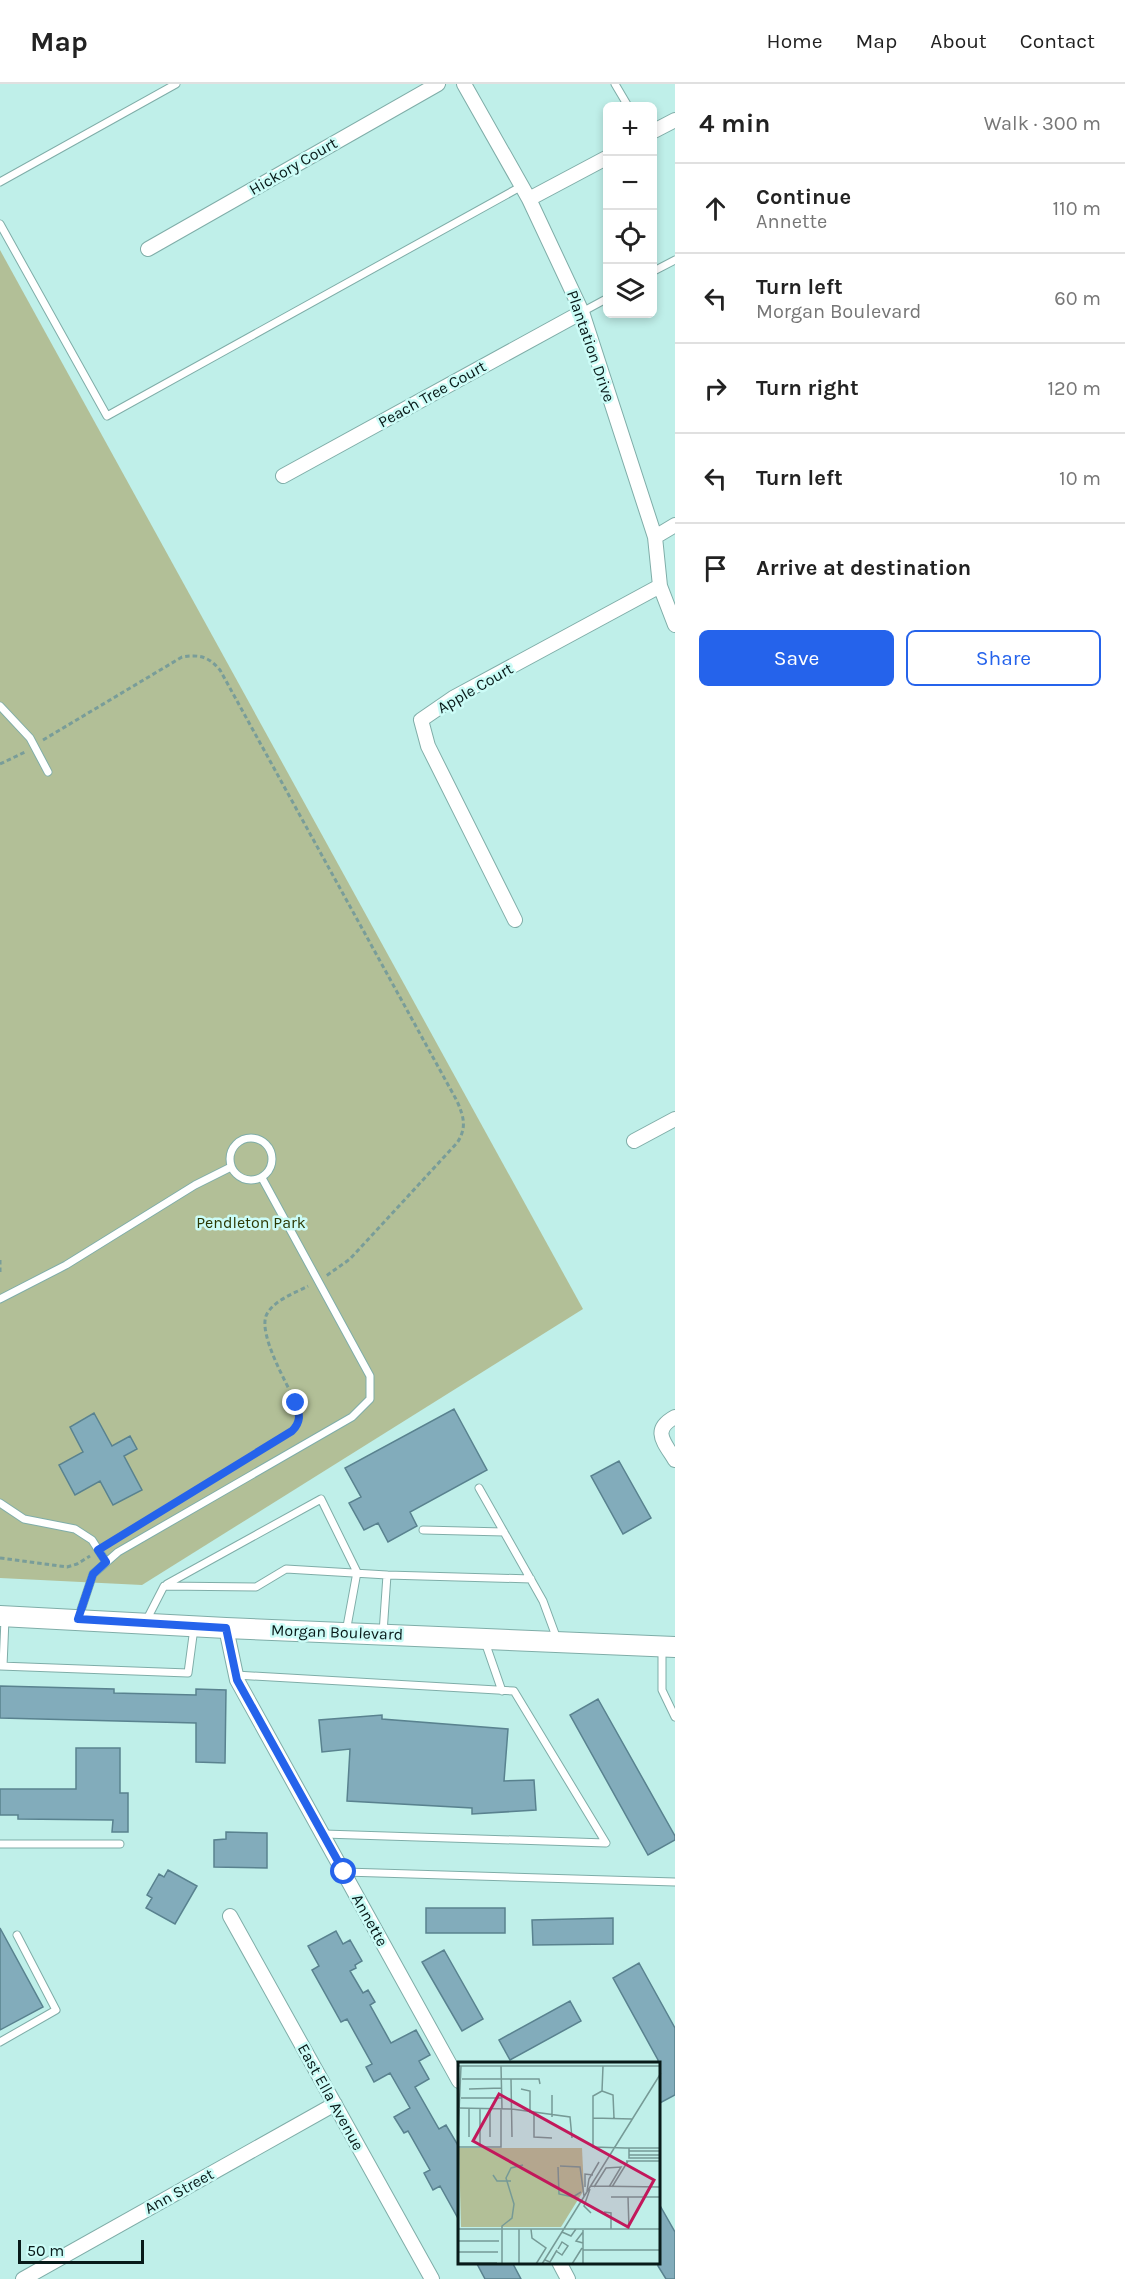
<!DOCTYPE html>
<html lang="en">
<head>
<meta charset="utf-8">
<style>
	body { margin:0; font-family:Karla,sans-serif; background:#f6f6f6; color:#222 }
	.controls { position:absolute; right:18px; top:18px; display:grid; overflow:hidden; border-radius:9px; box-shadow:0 3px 9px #0003 }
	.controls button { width:54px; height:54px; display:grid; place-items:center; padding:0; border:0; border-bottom:2px solid #e0e0e0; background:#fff; color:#222; font:30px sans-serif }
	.scale { position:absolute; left:18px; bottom:15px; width:126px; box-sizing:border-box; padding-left:6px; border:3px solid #081a19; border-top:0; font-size:16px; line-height:21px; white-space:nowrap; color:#081a19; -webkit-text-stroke:4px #ccfcf7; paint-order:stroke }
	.stop { position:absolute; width:18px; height:18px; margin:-14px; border:4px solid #2563eb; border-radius:50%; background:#fff }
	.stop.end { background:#2563eb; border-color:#fff; box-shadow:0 2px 6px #0008 }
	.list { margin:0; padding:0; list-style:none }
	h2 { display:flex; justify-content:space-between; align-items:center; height:78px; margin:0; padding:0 24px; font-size:26px }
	h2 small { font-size:20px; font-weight:400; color:#767676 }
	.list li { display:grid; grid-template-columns:39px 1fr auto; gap:18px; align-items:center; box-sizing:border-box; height:90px; padding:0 24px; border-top:2px solid #e0e0e0 }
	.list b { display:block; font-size:22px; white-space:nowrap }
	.list p { margin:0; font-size:20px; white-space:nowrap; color:#767676 }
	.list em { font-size:20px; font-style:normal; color:#767676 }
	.actions { display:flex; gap:12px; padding:18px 24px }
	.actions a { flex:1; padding:14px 0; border:2px solid #2563eb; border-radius:9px; text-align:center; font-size:21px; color:#2563eb }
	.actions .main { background:#2563eb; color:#fff }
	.icon { flex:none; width:33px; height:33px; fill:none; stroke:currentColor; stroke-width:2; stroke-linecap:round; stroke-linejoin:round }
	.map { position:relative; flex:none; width:675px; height:2195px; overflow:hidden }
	header { display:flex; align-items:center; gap:36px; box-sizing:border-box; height:84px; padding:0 30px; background:#fff; border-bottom:2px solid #e0e0e0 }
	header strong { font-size:28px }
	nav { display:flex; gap:33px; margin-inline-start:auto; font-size:21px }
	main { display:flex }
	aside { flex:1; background:#fff }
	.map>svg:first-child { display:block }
	.green { fill:#b2bf97 }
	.building { fill:#82acbb; stroke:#59828f; stroke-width:1.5 }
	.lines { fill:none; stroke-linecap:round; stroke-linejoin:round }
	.service-casing { stroke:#7fada8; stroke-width:9 }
	.minor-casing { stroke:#7fada8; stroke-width:16 }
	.secondary-casing { stroke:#7fada8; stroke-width:22 }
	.path { stroke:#799d99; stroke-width:3; stroke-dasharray:4.5 3; stroke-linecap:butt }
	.service { stroke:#fff; stroke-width:7 }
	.minor { stroke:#fff; stroke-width:14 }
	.secondary { stroke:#fff; stroke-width:20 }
	.route { stroke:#2563eb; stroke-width:8 }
	.labels { text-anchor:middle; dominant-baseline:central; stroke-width:5; stroke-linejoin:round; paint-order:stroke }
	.street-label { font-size:16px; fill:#081a19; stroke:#ccfcf7 }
	.park-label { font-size:16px; fill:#2c3904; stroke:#ccfcf7 }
	.inset-road { fill:none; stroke:#769a96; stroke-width:1.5 }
	.view { fill:#c2185b; fill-opacity:0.15; stroke:#c2185b; stroke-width:3 }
	.inset-edge { fill:none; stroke:#081a19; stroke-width:3 }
</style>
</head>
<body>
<header>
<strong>Map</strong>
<nav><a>Home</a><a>Map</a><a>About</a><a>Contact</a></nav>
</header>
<main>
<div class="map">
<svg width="675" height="2195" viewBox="0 0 675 2195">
	<rect width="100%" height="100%" fill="#bfefe9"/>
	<!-- green -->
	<path class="green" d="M0,166L583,1225L142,1501L0,1494Z"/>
	<!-- building -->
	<path class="building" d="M454,1325L487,1386L410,1428L417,1442L388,1458L378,1439L364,1446L349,1419L361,1413L345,1384Z
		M94,1329L112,1362L130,1352L137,1365L124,1372L142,1406L113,1421L100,1397L75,1411L59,1381L83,1368L70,1343Z
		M619,1377L651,1434L623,1450L591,1392Z
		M0,1602L114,1605V1609L196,1611V1605L226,1606L225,1679L196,1678V1639L0,1634Z
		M598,1615L675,1752V1756L648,1771L570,1631Z
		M382,1631V1635L508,1645L504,1697L534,1696L536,1726L472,1730V1724L347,1717L350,1665L322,1668L319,1636Z
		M76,1664H120V1709H128V1748H112L113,1736L18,1735V1731H0V1705H76Z
		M226,1748L267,1749V1784L214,1783V1756L226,1755Z
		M168,1786L197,1802L175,1840L146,1824L152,1814L147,1811L159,1790L164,1793Z
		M426,1824H505V1849H426Z
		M613,1834V1860L533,1861L532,1836Z
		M0,1844L43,1923L0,1946Z
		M336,1847L343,1860L350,1856L362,1877L355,1881L356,1884L350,1887L363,1909L368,1906L375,1918L370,1921L391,1959L416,1946L430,1971L419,1977L429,1995L415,2003L439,2045L446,2041L459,2063V2136L440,2102L433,2106L424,2089L430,2086L408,2047L404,2049L394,2033L410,2024L390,1989L374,1998L366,1983L372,1980L347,1935L341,1938L312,1886L319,1882L308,1862Z
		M444,1866L483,1935L462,1947L422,1878Z
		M639,1879L675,1944V2011L658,2020V1976L613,1894Z
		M570,1917L581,1937L510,1976L499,1956Z
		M658,2118L675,2148V2195H666L658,2182Z
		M476,2178H512L521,2195H485Z"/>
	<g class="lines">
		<defs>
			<path id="service" d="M615,0L628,22
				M0,98L176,0
				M0,140L107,332L522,102
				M652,188L675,176
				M582,228L608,214
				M0,622L30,654L48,688
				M230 1075a21 21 0 1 1 42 0a21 21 0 1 1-42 0Z
				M0,1215L66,1181L195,1101L231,1083
				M479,1404L543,1517L557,1555
				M0,1419L24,1435L75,1445L92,1456L106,1478
				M423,1446L504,1448
				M167,1500L321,1415L357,1488L346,1548
				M78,1535L93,1490L118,1468L352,1333L370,1315V1292L262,1094
				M146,1537L164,1502L256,1503L286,1485L387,1491L531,1495
				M383,1549L387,1491
				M485,1558L502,1607
				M662,1565V1606L675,1633
				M0,1582L188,1589L194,1544
				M3,1582L5,1535
				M236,1591L514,1607L606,1759L324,1750
				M0,1760H120
				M345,1788L675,1798
				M0,1958L56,1926L17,1851"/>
			<path id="minor" d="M464,0L529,115L582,228L655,453L660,502L675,541
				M652,48L675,36
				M529,115L608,73
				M148,165L438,0
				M283,392L582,228
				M655,453L675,441
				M515,836L428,662L421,636L453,614L660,502
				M634,1057L675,1035
				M675,1333C651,1346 664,1358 675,1376
				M226,1544L237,1596L459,1997
				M230,1832L432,2195
				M559,2178L568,2195
				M23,2195L335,2020"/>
			<path id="secondary" d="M0,1532L226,1544L675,1563"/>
		</defs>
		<!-- service casing -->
		<use href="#service" class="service-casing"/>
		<!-- minor casing -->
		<use href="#minor" class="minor-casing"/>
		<!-- secondary casing -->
		<use href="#secondary" class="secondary-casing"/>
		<!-- path -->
		<path class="path" d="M43,656L182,573C200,570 209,573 220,586L457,1017C464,1033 467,1044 457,1059L350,1175L326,1192
			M0,680L25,668
			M0,1176V1189
			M115,1454L292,1347C301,1338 300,1331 296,1319C287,1300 259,1252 266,1232C272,1217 295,1209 308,1202
			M0,1474L67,1483L77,1480L90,1472"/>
		<!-- service -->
		<use href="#service" class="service"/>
		<!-- minor -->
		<use href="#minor" class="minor"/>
		<!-- secondary -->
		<use href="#secondary" class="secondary"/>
	</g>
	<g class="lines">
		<!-- route -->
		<path class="route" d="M296,1319C300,1331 301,1338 292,1347L98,1466L106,1478L93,1490L78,1535L226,1544L237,1596L344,1788"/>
	</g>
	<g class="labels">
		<!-- street labels -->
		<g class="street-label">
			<text transform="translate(293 82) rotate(-30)">Hickory Court</text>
			<text transform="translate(591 262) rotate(71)">Plantation Drive</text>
			<text transform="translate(432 310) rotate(-29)">Peach Tree Court</text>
			<text transform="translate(475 604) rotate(-30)">Apple Court</text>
			<text transform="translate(337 1548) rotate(2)">Morgan Boulevard</text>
			<text transform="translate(370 1836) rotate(61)">Annette</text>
			<text transform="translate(331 2013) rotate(61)">East Ella Avenue</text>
			<text transform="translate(179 2107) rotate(-29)">Ann Street</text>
		</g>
		<!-- park labels -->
		<g class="park-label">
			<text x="251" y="1138">Pendleton Park</text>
		</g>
	</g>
	<!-- overview -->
	<g transform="translate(458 1978)">
		<rect width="202" height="202" fill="#bfefe9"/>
		<path d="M1,86H124L126,128L103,165H3Z" fill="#b2bf97"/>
		<path class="inset-road" d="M0,4H203M43,4L44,47M145,4L144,29L135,34V85L167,86H160M4,17H81L82,22M53,17L54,75M11,27L44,26M63,27L72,29V51M144,29L155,33L156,56M94,33V55M3,36H44M0,46L54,47L112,55L114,76M11,47V75M22,47V85M32,47V75M76,52V75L94,76M135,56L174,57M0,73L3,4M0,85H43V47M167,86H171V96H202V86H171M171,89H202M171,93H202M168,99H203M102,104L122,105L126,134M100,105L101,132L115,135L123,130M35,113L39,119H53M133,124L203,125M127,125V112L135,113M136,125L148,106L163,105L151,125M154,125L170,99M132,127L126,144L133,151M129,129L131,117L141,100M153,135H203M170,135L171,167M146,150L153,151V167M0,167H203M73,167L74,176L88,186L78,202M104,170L113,174L118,167M0,179H41M125,181L118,179L125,170M125,188H203M98,189L104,193L110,184L104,180L100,187M0,190H40M87,198L92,200L99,188M0,201H39M44,202V164L54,156L56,142L48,116L53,106L65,103M61,202V167M84,202L203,11M114,202L124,186M125,202V168"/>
		<path class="view" d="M41,32L196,118L170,165L15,79Z"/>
		<rect width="202" height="202" class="inset-edge"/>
	</g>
</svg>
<div class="controls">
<button>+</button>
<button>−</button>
<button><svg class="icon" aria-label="locate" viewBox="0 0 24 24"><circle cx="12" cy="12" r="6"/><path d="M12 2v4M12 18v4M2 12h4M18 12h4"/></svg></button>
<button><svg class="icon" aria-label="layers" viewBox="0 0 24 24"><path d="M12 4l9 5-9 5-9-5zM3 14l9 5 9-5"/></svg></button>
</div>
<div class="scale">50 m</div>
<div class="stop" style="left:344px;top:1788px"></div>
<div class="stop end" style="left:296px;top:1319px"></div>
</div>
<aside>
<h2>4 min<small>Walk · 300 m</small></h2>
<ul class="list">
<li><svg class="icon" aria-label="ahead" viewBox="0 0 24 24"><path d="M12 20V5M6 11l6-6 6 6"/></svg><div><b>Continue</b><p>Annette</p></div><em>110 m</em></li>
<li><svg class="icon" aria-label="left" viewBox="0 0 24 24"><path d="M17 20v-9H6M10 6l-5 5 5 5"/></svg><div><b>Turn left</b><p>Morgan Boulevard</p></div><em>60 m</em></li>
<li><svg class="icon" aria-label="right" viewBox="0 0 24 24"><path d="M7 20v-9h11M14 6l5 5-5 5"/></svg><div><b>Turn right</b></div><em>120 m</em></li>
<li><svg class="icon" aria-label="left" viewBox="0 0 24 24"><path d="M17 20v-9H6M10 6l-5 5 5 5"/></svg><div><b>Turn left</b></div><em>10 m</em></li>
<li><svg class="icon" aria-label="arrive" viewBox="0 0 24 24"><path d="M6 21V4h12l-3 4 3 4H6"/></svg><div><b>Arrive at destination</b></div></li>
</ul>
<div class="actions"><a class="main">Save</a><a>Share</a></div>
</aside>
</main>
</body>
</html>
